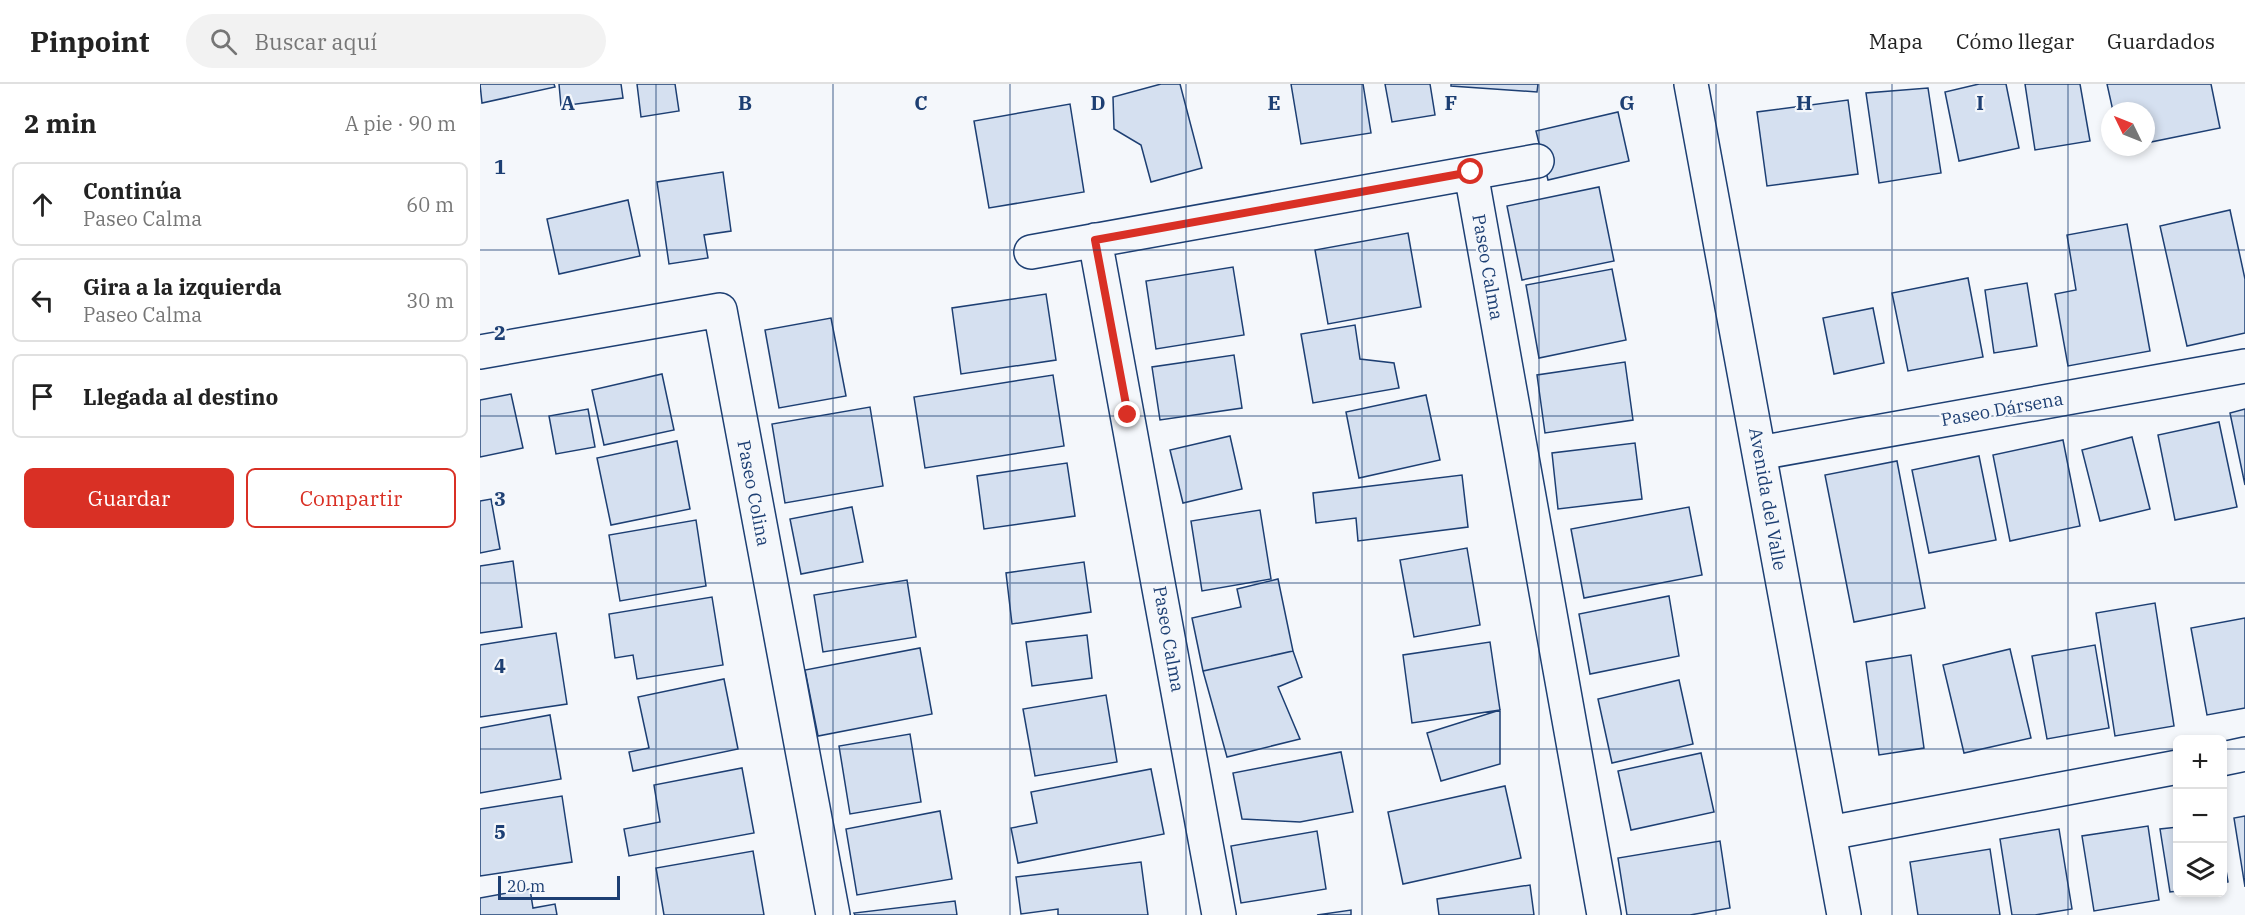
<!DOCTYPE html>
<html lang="es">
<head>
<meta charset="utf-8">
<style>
	body { margin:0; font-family:"IBM Plex Serif",serif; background:#f2f2f2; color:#222 }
	.controls { position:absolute; right:18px; bottom:18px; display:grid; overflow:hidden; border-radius:9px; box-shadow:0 3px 9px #0003 }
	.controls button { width:54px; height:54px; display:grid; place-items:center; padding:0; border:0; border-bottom:2px solid #e0e0e0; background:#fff; color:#222; font:30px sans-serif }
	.compass { position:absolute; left:1621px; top:18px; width:54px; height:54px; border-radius:50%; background:#fff; box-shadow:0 3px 9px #0003; rotate:313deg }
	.scale { position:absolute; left:18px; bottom:15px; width:122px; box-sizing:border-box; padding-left:6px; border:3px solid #1d3f73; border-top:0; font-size:16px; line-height:21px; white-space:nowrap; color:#1d3f73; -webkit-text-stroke:4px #f4f7fb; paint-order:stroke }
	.stop { position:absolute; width:18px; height:18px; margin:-14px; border:4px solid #d93025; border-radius:50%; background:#fff }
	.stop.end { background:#d93025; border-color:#fff; box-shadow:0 2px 6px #0008 }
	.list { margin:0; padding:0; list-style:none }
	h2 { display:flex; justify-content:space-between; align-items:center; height:78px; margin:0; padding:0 24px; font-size:26px }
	h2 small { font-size:20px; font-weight:400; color:#767676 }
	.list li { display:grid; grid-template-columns:39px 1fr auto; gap:18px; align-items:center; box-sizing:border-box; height:84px; margin:0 12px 12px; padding:0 12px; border:2px solid #e0e0e0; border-radius:9px }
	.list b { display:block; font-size:22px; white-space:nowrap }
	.list p { margin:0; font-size:20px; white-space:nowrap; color:#767676 }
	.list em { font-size:20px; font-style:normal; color:#767676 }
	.actions { display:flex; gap:12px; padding:18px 24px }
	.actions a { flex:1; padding:14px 0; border:2px solid #d93025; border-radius:9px; text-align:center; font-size:21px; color:#d93025 }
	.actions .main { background:#d93025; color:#fff }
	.icon { flex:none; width:33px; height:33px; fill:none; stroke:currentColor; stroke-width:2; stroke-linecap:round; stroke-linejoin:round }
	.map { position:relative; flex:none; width:1765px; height:831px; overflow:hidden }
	header { display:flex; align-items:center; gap:36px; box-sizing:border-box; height:84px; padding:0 30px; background:#fff; border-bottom:2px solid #e0e0e0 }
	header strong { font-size:28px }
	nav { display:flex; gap:33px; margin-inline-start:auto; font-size:21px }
	.search { width:420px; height:54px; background:#f2f2f2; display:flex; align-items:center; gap:15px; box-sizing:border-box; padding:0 21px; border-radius:33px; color:#767676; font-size:22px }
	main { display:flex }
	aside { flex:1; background:#fff }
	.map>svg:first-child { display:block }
	.building { fill:#d5e0f0; stroke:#1d3f73; stroke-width:1.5 }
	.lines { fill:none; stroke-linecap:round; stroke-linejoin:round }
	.street-casing { stroke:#1d3f73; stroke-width:36 }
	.street { stroke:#f4f7fb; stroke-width:33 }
	.route { stroke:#d93025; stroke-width:8 }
	.grid { fill:none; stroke:#1d3f73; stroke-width:1.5; stroke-opacity:0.55 }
	.labels { text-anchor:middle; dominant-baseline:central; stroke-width:4.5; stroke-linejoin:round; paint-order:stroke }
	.street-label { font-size:18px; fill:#1d3f73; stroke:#f4f7fb }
	.grid-label { font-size:20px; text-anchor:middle; font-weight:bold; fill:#1d3f73; stroke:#f4f7fb; stroke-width:4.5; stroke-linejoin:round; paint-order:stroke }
</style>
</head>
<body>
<header>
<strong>Pinpoint</strong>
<div class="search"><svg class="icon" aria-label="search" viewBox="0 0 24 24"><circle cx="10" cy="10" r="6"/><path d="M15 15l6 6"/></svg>Buscar aquí</div>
<nav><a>Mapa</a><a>Cómo llegar</a><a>Guardados</a></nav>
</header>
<main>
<aside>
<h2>2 min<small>A pie · 90 m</small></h2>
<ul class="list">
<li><svg class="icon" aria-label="ahead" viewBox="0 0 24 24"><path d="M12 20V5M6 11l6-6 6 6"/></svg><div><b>Continúa</b><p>Paseo Calma</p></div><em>60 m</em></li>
<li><svg class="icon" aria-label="left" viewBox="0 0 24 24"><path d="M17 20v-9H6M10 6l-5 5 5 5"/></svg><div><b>Gira a la izquierda</b><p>Paseo Calma</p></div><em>30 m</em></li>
<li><svg class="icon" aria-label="arrive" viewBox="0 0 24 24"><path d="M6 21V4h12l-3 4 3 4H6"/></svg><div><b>Llegada al destino</b></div></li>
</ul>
<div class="actions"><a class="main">Guardar</a><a>Compartir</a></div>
</aside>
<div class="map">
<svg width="1765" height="831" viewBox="0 0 1765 831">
	<rect width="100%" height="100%" fill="#f4f7fb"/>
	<!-- building -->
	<path class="building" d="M0,0H74L75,3L2,19Z
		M79,0H141L143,14L81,22Z
		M157,0H195L199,27L161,33Z
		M681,0H700L722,84L671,98L661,61L634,45L633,13Z
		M811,0H883L891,49L821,60Z
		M905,0H950L955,31L912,38Z
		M971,0H1058L1057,8L971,2Z
		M1499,0H1526L1539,64L1479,77L1465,8Z
		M1545,0H1600L1610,57L1555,66Z
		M1627,0H1731L1740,44L1666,59V27H1633Z
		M1448,4L1461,89L1399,99L1386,9Z
		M1368,16L1378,90L1287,102L1277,28Z
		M590,20L604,108L509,124L494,37Z
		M1138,28L1149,77L1068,96L1056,47Z
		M243,88L251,147L224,151L228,174L189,180L177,98Z
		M1119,103L1134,177L1042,196L1027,122Z
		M148,116L160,172L79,190L67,135Z
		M1750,126L1765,195V249L1707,262L1680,142Z
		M1647,140L1670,267L1588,282L1575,210L1596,206L1587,151Z
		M928,149L941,223L848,240L835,166Z
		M753,183L764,251L676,265L666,197Z
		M1132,185L1146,256L1059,274L1046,201Z
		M1488,194L1503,273L1428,287L1412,209Z
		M1547,199L1557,262L1514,269L1505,206Z
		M566,210L576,276L481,290L472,224Z
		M1393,224L1404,279L1354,290L1343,234Z
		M351,234L366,312L299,324L285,246Z
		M875,241L880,275L914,279L919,304L833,319L821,250Z
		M754,271L762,324L680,336L672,283Z
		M1145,278L1153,336L1065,349L1057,291Z
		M182,290L194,346L124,361L112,306Z
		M573,291L584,362L445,384L434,313Z
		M31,310L43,364L0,373V316Z
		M946,311L960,376L879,394L866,328Z
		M390,323L403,402L305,419L292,340Z
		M108,325L115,363L76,370L69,332Z
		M1765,325V401L1750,329Z
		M1739,338L1757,423L1695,436L1678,351Z
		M750,352L762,405L703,419L690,366Z
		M1652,353L1670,425L1620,437L1602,366Z
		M1583,356L1600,442L1530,457L1513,371Z
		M197,357L210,425L131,441L117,374Z
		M1155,359L1162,415L1078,425L1072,369Z
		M1499,372L1516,456L1449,469L1432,386Z
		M1417,377L1445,524L1374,538L1345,391Z
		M587,379L595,432L504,445L497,392Z
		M982,391L988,443L878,457L876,434L836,439L833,409Z
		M11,415L20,465L0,469V417Z
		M372,423L383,478L321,490L310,435Z
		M1209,423L1222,491L1104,514L1091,445Z
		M780,426L791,495L722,507L711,437Z
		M216,436L226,502L140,517L129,451Z
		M987,464L1000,541L934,553L920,476Z
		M33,477L42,543L0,549V482Z
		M604,478L611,528L532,540L526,489Z
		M798,495L813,567L723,587L712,534L761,523L757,505Z
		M427,496L436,553L343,568L334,511Z
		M1189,512L1199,572L1110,590L1099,530Z
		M232,513L243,581L157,595L153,571L135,574L129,530Z
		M1675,519L1694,642L1635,652L1616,529Z
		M1765,534V624L1727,631L1711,544Z
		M76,549L87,620L0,633V561Z
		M607,551L612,594L552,602L546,558Z
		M1010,558L1020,626L932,639L923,571Z
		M1615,561L1629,644L1567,655L1552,572Z
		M440,564L452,630L338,652L325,586Z
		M1530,565L1551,654L1484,669L1463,581Z
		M813,567L822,593L798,603L820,655L747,673L723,587Z
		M1431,571L1444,664L1399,671L1386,578Z
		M244,595L258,665L153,687L149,668L169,664L158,613Z
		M1199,596L1213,660L1132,679L1118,615Z
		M626,611L637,678L555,692L543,625Z
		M1020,626V680L961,697L947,649Z
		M70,631L81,695L0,709V644Z
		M430,650L441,718L370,730L359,662Z
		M861,668L873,728L820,738L762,735L753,689Z
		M1221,669L1234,728L1151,746L1138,687Z
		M262,684L274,749L149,772L144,745L180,738L174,701Z
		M671,685L684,750L538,779L531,744L557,739L551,708Z
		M1025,702L1041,774L923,800L908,728Z
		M82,712L92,778L0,792V725Z
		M460,727L472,795L377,811L366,745Z
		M1765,732V803L1754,734Z
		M1668,742L1679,816L1614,827L1602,752Z
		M1698,743V807L1690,808L1680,745Z
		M1579,745L1592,825L1555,831H1532L1520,755Z
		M837,747L846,805L761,819L751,762Z
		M1240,757L1250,824L1210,831H1147L1138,774Z
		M1742,763L1748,798L1742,799Z
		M1510,765L1520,831H1438L1430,778Z
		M273,767L284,831H184L176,784Z
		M661,778L668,831H578V825L541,830L536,793Z
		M1050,801L1054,831H959L957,815Z
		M50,805L53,824L75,820L77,831H0V814Z
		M475,817L477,831H375L374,829Z
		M871,826V831H837Z"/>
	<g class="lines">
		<defs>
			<path id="street" d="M1211,0L1364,831
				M991,89L1124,831
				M615,156L739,831
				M551,168L1057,77
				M0,268L240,226L353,831
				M1279,369L1765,282
				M1742,675L1765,670
				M1349,749L1698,683"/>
		</defs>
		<!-- street casing -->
		<use href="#street" class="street-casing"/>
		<!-- street -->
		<use href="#street" class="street"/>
	</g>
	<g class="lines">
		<!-- route -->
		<path class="route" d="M648,331L615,156L991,88"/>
	</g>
	<!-- grid -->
	<path class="grid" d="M176,0V831M353,0V831M530,0V831M706,0V831M882,0V831M1059,0V831M1236,0V831M1412,0V831M1588,0V831M0,166H1765M0,332H1765M0,499H1765M0,665H1698M1742,665H1765"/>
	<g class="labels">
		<!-- street labels -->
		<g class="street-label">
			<text transform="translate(1008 183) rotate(80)">Paseo Calma</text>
			<text transform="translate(1522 325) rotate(-10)">Paseo Dársena</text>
			<text transform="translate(274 409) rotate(79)">Paseo Colina</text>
			<text transform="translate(1288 415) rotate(80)">Avenida del Valle</text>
			<text transform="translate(689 555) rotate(80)">Paseo Calma</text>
		</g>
	</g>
	<g class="grid-label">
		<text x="88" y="26">A</text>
		<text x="265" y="26">B</text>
		<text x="441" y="26">C</text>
		<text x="618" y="26">D</text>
		<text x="794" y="26">E</text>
		<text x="971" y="26">F</text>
		<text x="1147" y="26">G</text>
		<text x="1324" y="26">H</text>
		<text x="1500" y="26">I</text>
		<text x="20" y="90">1</text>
		<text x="20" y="256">2</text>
		<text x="20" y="422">3</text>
		<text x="20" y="589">4</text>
		<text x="20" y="755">5</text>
	</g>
</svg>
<div class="controls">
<button>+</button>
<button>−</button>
<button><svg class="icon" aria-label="layers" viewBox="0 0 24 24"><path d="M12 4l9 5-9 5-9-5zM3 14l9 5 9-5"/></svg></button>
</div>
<svg class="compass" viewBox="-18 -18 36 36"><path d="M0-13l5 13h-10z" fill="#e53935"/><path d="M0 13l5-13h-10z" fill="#767676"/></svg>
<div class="scale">20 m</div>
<div class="stop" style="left:991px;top:88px"></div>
<div class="stop end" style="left:648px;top:331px"></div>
</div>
</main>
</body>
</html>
